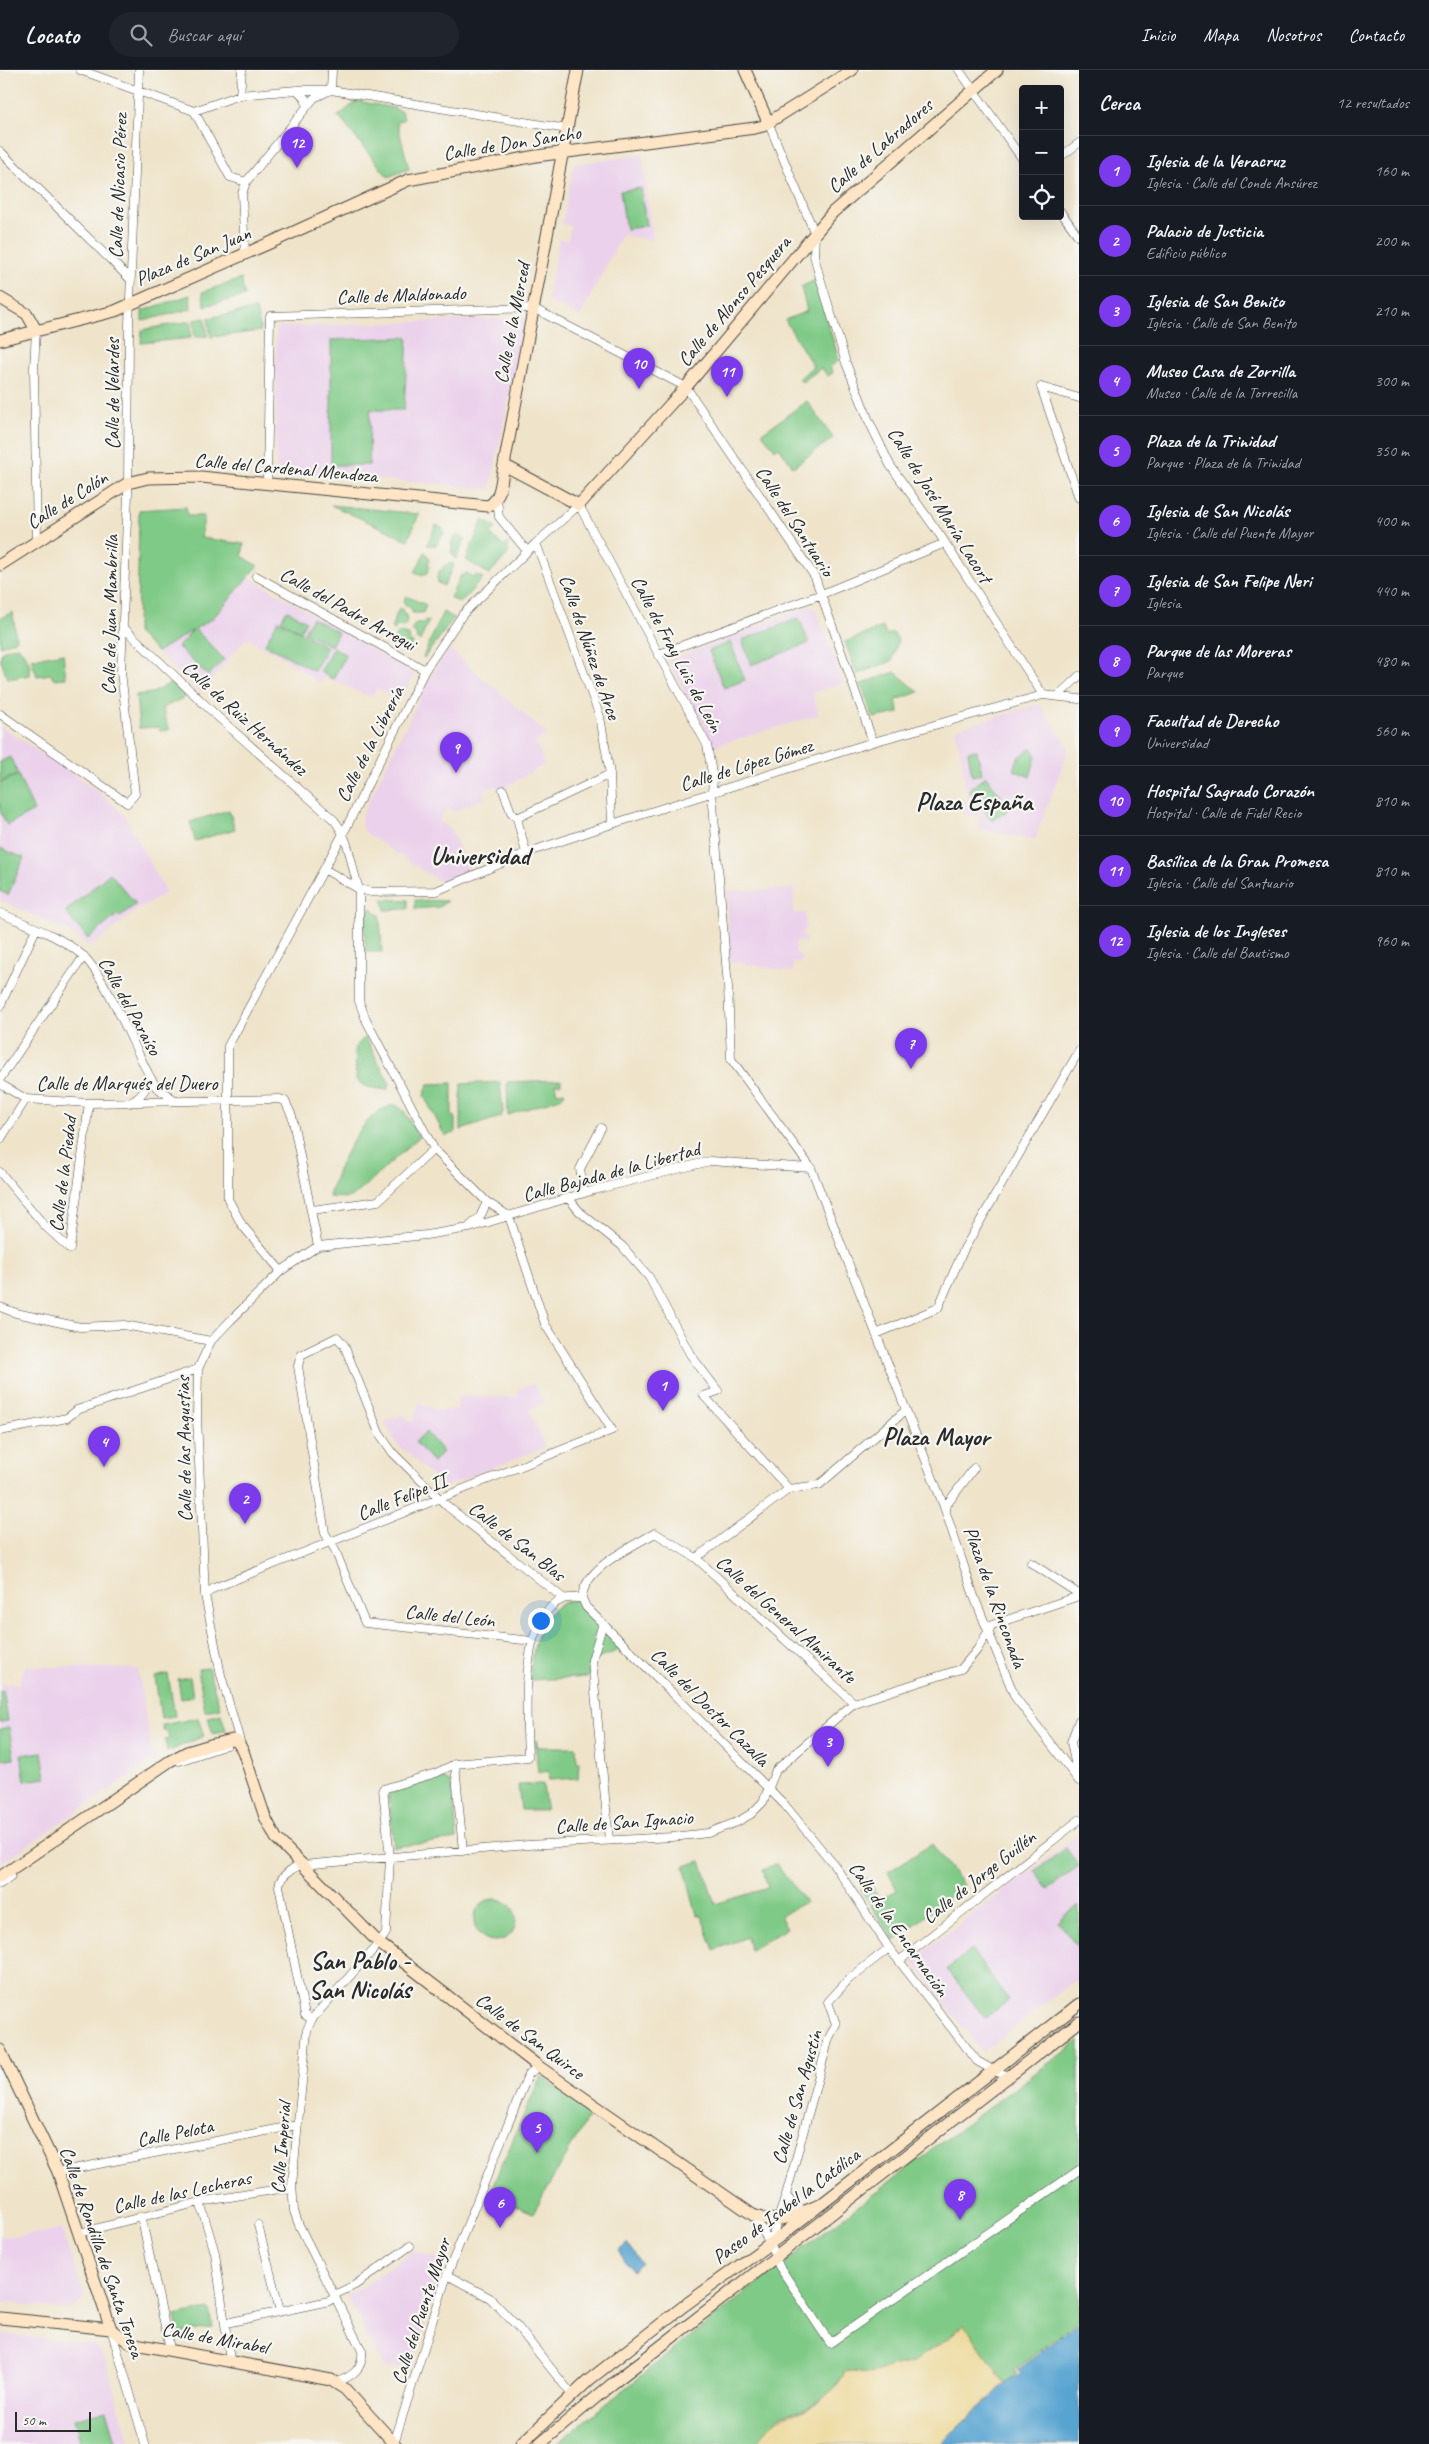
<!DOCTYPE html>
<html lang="es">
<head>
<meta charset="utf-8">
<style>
	body { margin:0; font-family:Caveat,sans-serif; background:#20242c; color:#f1f3f6 }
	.controls { position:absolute; right:15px; top:15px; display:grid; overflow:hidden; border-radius:5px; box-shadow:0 5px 20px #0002 }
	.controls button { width:45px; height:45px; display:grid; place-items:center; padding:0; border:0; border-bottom:1px solid #363941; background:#171b24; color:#f1f3f6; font:25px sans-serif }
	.scale { position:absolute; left:15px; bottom:12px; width:76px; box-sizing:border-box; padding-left:5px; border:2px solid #2b2b2b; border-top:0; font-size:14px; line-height:18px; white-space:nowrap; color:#2b2b2b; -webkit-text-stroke:4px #f6f6f2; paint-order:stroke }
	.you { position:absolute; left:540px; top:1550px; width:18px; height:18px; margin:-12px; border:4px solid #fff; border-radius:50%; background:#1a73e8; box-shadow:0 0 0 8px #1a73e833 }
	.badge { display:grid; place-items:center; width:32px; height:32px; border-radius:50%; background:#7c3aed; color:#fff; font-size:16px; font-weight:700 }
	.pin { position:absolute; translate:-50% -41px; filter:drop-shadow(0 1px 2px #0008) }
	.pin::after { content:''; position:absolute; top:26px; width:18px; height:15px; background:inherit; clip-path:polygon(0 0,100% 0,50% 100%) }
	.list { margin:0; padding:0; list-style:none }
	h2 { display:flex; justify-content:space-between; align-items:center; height:65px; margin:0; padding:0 20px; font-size:21px }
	h2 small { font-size:16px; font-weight:400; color:#9ea1a6 }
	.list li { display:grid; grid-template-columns:32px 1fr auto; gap:15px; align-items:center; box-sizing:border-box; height:70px; padding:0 20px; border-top:1px solid #363941 }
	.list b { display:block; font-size:19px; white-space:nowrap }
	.list p { margin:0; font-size:16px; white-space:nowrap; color:#9ea1a6 }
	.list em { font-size:16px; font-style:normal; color:#9ea1a6 }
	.icon { flex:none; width:28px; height:28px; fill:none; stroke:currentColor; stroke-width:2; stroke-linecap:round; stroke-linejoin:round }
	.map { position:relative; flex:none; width:1079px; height:2374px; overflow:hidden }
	header { display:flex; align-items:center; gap:30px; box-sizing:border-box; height:70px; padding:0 25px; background:#171b24; border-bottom:1px solid #363941 }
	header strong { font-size:24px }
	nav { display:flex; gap:28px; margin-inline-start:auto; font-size:18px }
	.search { width:350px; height:45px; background:#20242c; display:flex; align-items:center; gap:12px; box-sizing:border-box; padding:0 18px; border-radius:28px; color:#9ea1a6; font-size:19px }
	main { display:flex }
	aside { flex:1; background:#171b24 }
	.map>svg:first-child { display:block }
	.built { fill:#ebd1eb }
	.green { fill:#80ca87; stroke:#567a59 }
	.sand { fill:#eeda9e; stroke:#8c8264 }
	.water { fill:#59a4d1; stroke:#42687e }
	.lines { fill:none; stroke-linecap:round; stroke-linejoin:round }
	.street-casing { stroke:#484743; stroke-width:9 }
	.secondary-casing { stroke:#484743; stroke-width:13 }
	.street { stroke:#fff; stroke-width:8 }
	.secondary { stroke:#fde5c5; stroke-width:11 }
	.labels { text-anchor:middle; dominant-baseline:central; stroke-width:4.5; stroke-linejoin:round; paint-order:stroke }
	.street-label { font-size:20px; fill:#2b2b2b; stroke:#f6f6f2 }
	.district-label { font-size:25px; font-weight:bold; fill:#2b2b2b; stroke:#f6f6f2 }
</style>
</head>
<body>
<header>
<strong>Locato</strong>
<div class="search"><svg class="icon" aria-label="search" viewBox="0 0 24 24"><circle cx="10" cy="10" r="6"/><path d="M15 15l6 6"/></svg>Buscar aquí</div>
<nav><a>Inicio</a><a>Mapa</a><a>Nosotros</a><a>Contacto</a></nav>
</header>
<main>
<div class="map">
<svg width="1079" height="2374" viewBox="0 0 1079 2374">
	<rect width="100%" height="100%" fill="#f6f6f2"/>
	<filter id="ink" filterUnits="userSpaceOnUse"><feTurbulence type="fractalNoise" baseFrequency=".02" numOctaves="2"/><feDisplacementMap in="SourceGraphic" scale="10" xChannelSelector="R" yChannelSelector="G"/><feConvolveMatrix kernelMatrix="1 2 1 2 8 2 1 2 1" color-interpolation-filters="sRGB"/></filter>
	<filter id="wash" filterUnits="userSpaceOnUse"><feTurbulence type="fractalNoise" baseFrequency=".0096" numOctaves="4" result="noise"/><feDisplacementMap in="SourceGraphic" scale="20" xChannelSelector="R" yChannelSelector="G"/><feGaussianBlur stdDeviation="1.12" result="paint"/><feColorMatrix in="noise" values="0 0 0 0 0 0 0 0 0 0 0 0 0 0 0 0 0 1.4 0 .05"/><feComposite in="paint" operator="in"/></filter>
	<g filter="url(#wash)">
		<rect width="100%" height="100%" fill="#efe4ca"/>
		<!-- built -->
		<path class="built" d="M642,85L653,170L622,165L580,247L547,230L559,169L568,170L571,156L562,154L574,94Z
			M526,248L490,419L276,400V257Z
			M249,507L415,604L402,627L393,622L390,626L377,618L372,627L323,607L320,613L279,585L246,568L201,623L157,582L213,548Z
			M810,536L816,539L843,613L812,623L819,645L711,677L705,658L668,591Z
			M448,578L547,664L536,672L544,695L498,721L496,715L483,721L485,729L468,734L454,742L447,738L439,751L448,756L454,766L469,801L442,813L367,764L361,755V747L428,611Z
			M1039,634L1069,678L1035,770L979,759V747L964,744L968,718L964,717L963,695L955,659Z
			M0,656L98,721L125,746L166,823L133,843L91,877L67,860L0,830Z
			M794,819L793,843H805L806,857L801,864L807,869L803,872L796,871L795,882L802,886L800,893H793V902L730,891L727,821Z
			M534,1313L544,1333L529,1340L545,1377L444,1417L396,1373L384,1352L404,1344L409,1352L413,1351L419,1333L438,1341L457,1340V1326L517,1327V1320Z
			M25,1596L138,1599L153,1690L0,1794V1613L19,1614Z
			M1079,1764V1908L982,1982L912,1890Z
			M61,2158L85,2228L71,2240L0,2232V2167L43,2163Z
			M413,2181L444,2190L411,2297L385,2299L346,2225L362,2217Z
			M0,2264L92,2274L105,2287L130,2374H0Z"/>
		<!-- green -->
		<path class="green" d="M342,28L394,38L402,42L404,49L397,52L409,99L388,107L338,46L356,32Z
			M641,118L646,156L626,159L620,121Z
			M241,209L245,226L205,236L202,222Z
			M815,210L839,290L830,297L833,303L828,306L821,298L802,312L799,309L813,296L785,250L807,241L801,217Z
			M190,225L191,239L142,251V241Z
			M256,239L261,261L211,267L208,248Z
			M205,248L208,266L195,267L194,250Z
			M191,251V268L141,273L142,260Z
			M408,267L404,340H370L369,395H331V270Z
			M807,331L833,368L793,397L779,377L775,380L762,363Z
			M331,435L419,444L408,470Z
			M186,437L188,446H204L201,468L244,474L242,486L258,496L213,548L195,559L224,589L208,606L178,577L193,560L157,582L137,563L139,440Z
			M483,450L496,458L490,464L504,477L508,473V484L489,504L466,490Z
			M436,455L442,458L444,463L436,475H427Z
			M459,465L465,469L456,489L451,481L453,476L451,475L454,467Z
			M425,482L430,489L428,495L430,496L427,503L421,505L415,502Z
			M451,493L454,495L444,516L438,513L437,507L440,500L442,501L444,496Z
			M466,503L474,507L476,505L483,508L460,533L450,528L461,505L464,506Z
			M406,526L426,535L423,543H412V539L403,533Z
			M399,538L403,540L402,543L406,545L407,553L403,557L396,556L395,560L391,558Z
			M287,540L306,551L300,561L281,550Z
			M13,542L16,570L0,576V548Z
			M443,542L454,548L424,588L423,587Z
			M312,548L338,562L331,576L304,562Z
			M799,548L809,573L751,595L742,570Z
			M278,550L327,577L314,601L265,574Z
			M425,550L429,551L420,571L416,569L417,567L412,559L416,553H424Z
			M883,557L886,565L893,563L898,569L892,591L857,604L845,572Z
			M398,563L409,565L410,572L413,573L409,581L393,573Z
			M730,572L745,610L724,618L709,581Z
			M16,576C25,582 32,593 30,605L8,609L0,589L2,581Z
			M333,577L346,585L333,609L320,602Z
			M63,583L66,608L53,609L51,604L37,606L31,589Z
			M895,602L919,622L896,630L899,643L873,648L861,614Z
			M171,613L186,627L162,638L169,660L160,661L159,657L139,658L136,625L152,623Z
			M1031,678L1036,686L1030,707L1014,700L1018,688Z
			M977,680L982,704L972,706L968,681Z
			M10,687L18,704L0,712V692Z
			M18,705L34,741L7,755L0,741V713Z
			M986,706L1010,738L993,751L968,720Z
			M229,740L235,759L195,771L190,752Z
			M0,778L24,788L8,825L0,821Z
			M110,803L136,834L119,847L117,845L88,869L65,842Z
			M383,829L408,830V839L385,840Z
			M415,830L447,831L439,837L415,839Z
			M371,838L380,845L382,882H366L364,847Z
			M365,967L390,1014L387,1020L366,1017L356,1010L355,977Z
			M561,1010V1014H555L557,1023L564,1022L565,1024L560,1028L508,1045L507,1012Z
			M500,1012L503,1043L500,1047L461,1060V1014Z
			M452,1013V1047L455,1046V1063L445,1066L424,1026L428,1014Z
			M396,1035L404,1041L419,1067L355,1125L347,1128L329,1127C336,1099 363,1037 396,1035Z
			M426,1362L443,1382L433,1392L415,1372Z
			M575,1530L624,1578L590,1592L591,1607L530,1610C532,1580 539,1534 575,1530Z
			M208,1598L220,1638L205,1641L198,1599Z
			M168,1604L175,1646L161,1648L155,1607Z
			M190,1607L193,1627L181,1629L178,1609Z
			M3,1620L8,1651L0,1652V1621Z
			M221,1644L226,1660L213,1664L208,1647Z
			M198,1648L204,1666L167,1682L165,1670L169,1669L167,1661H163L162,1655Z
			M9,1657L14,1688L0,1690V1659Z
			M535,1670H537V1677H576L577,1692H579L578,1708L549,1710L548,1701L538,1703Z
			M42,1682L46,1708L25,1711L21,1685Z
			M440,1707L452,1713L457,1769L394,1777L388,1724Z
			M543,1714L546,1740H521L518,1715Z
			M932,1774L964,1816L894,1871L860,1819L864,1817L863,1810L866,1807L879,1830L897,1820L888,1802Z
			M1066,1778L1079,1796L1048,1819L1035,1801Z
			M701,1791L715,1834L768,1818L763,1800L777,1794L805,1832L780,1846L787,1858L750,1880L747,1867L714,1880L701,1845H697L684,1796Z
			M474 1850a21 21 0 1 1 42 0a21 21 0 1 1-42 0Z
			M1079,1835V1879L1058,1852Z
			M971,1880L1009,1930L985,1948L947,1899Z
			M1079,1971V2250L1015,2300L1017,2304L1005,2314L965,2255L912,2293L894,2296L867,2304L846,2301L829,2325L807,2338L778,2347L757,2374H557C727,2235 902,2100 1079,1971Z
			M541,2006L591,2042L533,2143L489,2124Z
			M209,2239L212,2257L179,2264L175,2246Z
			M106,2340L116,2374H81L74,2349Z"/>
		<!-- sand -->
		<path class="sand" d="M965,2255L1005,2314L940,2374H757C771,2345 781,2350 806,2339C825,2331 836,2318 846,2301L867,2304L894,2296L912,2293Z"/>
		<!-- water -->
		<path class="water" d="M627,2174L641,2193L633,2201L618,2181Z
			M1079,2252V2374H940L1005,2314L1021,2304L1018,2300Z"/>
	</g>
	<g filter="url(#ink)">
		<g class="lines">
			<defs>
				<path id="street" d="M80,0L194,41L240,25L297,20H331L567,59
					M959,0L1023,90
					M297,20L305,28L307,36
					M240,25L242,0
					M194,41L230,107L246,112
					M768,52L815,164L814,185L818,201L846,293L869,351L890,395L940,465L1043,625
					M0,81L131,210
					M1060,87L1079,73
					M1060,141L1079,167
					M245,184L242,124L246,112L314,28L331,20L332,0
					M36,260L34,299L37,471
					M1041,317L1079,428
					M1041,317L1079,328
					M267,413L270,246L533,238L686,317L815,507L873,672
					M497,429L499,447L527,481
					M536,473L600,647L610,704L612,754
					M256,506L425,600
					M124,558L218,647L334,750C351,771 350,794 359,819V931L366,950L434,1079L487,1132L509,1146
					M659,584L822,524L945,473
					M1058,626L1079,606
					M0,644L127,733L135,724L121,602L128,423L129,255L139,0
					M503,720L511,742L517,748L526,783
					M517,748L610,704
					M324,799L359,819L371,822L436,821L526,783L612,754L873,672L1043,625L1079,629
					M0,843C27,855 59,865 82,885C104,903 134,977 149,1005L156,1017L176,1031
					M0,936L36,859
					M0,1009L84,886
					M0,1014L26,1029L89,1033L280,1029L285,1031L292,1046L318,1176
					M130,1033C142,1026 147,1020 149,1005
					M0,1070L26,1029
					M0,1102L44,1155L70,1179
					M584,1122L580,1099L601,1058
					M569,1129L580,1142L622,1176L649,1207L690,1284L718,1321L704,1326L789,1419
					M312,1140L378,1131L434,1079
					M470,1156L480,1147L487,1132
					M70,1179L89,1033
					M281,1201L242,1155L228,1129V976L344,762L425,600L463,544L536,473L579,435L707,675L713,709L712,722L728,917L731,989L811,1098L943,1434L975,1529L1015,1627L1079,1711
					M0,1237L16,1243L80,1257L124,1255L211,1271
					M876,1264L938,1238L964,1179L1079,981
					M0,1361L67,1348L77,1340L198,1299
					M789,1419L819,1415L906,1340
					M945,1437L974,1398
					M696,1488L789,1419
					M1031,1493L1079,1524
					M205,1525L214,1518L612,1360L545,1254L509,1146
					M582,1528L586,1537L784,1734L835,1796L889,1878L977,1991L996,2002L1011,2006
					M582,1528C584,1498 631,1477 655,1463L696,1488L854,1633
					M603,1553L592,1590L609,1770
					M533,1571L365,1553L335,1480L325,1463L298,1296L301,1285L337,1267L344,1275L379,1363L393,1383L447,1436L563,1528
					M241,1675L221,1605L205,1525L197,1347L198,1299L211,1271L231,1250L281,1201L318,1176L426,1165L469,1158L594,1120L710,1091L811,1098
					M179,1691L227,1675
					M455,1694L463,1781
					M1078,1708L1071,1672L1079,1650
					M0,1814L11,1806
					M899,1891L1079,1750
					M312,1949L305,1945L304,1940L279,1816C280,1806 293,1797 302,1795L528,1775L672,1767L708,1763L737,1752L751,1744L763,1732L776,1700L854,1633L961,1599L977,1580L992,1555L1079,1526
					M58,2102L297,2055
					M200,2132L215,2183L230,2290
					M805,2141L794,2136L786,2125L829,1968L836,1954L828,1932L849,1909L889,1878
					M753,2145L770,2173L779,2196L830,2273L1079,2100
					M141,2146L170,2279
					M258,2155L280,2241
					M79,2163L200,2132L279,2119L292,2120
					M770,2173L786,2125
					M447,2205L490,2228L517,2256L569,2321L571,2327
					M334,2225L355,2215L410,2176
					M226,2253L329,2231L335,2227
					M111,2259L145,2374
					M337,2312C351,2307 364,2299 362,2281L299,2155L294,2141L292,2115L307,1960L312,1949L379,1873L386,1863L390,1788L383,1719L436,1703L455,1694L528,1687C527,1647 517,1548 563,1529C568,1527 576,1528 582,1528
					M394,2373L447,2205L528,2005L538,1996"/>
				<path id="secondary" d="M745,0L768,52
					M0,228L27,244L36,260
					M0,270L115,241L272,172L408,110L536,86L755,58L763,56L852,0
					M504,395L579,435L686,317L833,142L997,0
					M0,495L128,413L148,408L201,407L488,436C502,429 501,409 504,395L578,0
					M0,1807L170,1691L187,1682L214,1674L232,1670L237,1671L243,1681L265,1747L276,1768L379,1873L538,1996L753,2145C777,2156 794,2145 817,2136
					M0,1980L58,2102L111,2259
					M0,2248L111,2259L130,2273L331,2310L345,2319L395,2374
					M521,2374L589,2310L685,2235L779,2167L1079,1934
					M540,2374L612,2314L1079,1952"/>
			</defs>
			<!-- street casing -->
			<use href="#street" class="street-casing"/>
			<!-- secondary casing -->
			<use href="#secondary" class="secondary-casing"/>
			<!-- street -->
			<use href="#street" class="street"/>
			<!-- secondary -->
			<use href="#secondary" class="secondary"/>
		</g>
	</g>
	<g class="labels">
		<!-- street labels -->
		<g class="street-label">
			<text transform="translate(512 73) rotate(-9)">Calle de Don Sancho</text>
			<text transform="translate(880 76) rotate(-41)">Calle de Labradores</text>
			<text transform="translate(118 116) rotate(-88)">Calle de Nicasio Pérez</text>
			<text transform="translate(193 186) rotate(-23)">Plaza de San Juan</text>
			<text transform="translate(401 225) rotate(-2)">Calle de Maldonado</text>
			<text transform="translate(734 231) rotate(-50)">Calle de Alonso Pesquera</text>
			<text transform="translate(512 253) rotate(-79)">Calle de la Merced</text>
			<text transform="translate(112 324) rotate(-90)">Calle de Velardes</text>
			<text transform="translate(286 398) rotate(5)">Calle del Cardenal Mendoza</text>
			<text transform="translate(67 430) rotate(-32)">Calle de Colón</text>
			<text transform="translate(940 435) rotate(58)">Calle de José María Lacort</text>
			<text transform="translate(795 451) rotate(57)">Calle del Santuario</text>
			<text transform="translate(348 539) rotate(29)">Calle del Padre Arregui</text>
			<text transform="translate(110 545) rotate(-89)">Calle de Juan Mambrilla</text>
			<text transform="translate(590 577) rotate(71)">Calle de Núñez de Arce</text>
			<text transform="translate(677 584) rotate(62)">Calle de Fray Luis de León</text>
			<text transform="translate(245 648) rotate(42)">Calle de Ruiz Hernández</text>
			<text transform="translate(370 674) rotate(-63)">Calle de la Librería</text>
			<text transform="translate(746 695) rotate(-17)">Calle de López Gómez</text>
			<text transform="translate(130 936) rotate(61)">Calle del Paraíso</text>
			<text x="127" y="1013">Calle de Marqués del Duero</text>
			<text transform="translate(611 1102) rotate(-15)">Calle Bajada de la Libertad</text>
			<text transform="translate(63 1104) rotate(-83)">Calle de la Piedad</text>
			<text transform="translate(184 1379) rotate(-91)">Calle de las Angustias</text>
			<text transform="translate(402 1427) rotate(-22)">Calle Felipe II</text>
			<text transform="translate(517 1471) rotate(38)">Calle de San Blas</text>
			<text transform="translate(995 1527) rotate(70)">Plaza de la Rinconada</text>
			<text transform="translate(450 1546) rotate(6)">Calle del León</text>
			<text transform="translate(786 1549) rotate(42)">Calle del General Almirante</text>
			<text transform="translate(710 1637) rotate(45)">Calle del Doctor Cazalla</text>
			<text transform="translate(624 1752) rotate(-4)">Calle de San Ignacio</text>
			<text transform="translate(979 1807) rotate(-38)">Calle de Jorge Guillén</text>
			<text transform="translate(899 1859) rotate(55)">Calle de la Encarnación</text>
			<text transform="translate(530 1966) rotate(37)">Calle de San Quirce</text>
			<text transform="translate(797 2027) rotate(-74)">Calle de San Agustín</text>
			<text transform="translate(175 2063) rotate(-11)">Calle Pelota</text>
			<text transform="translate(281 2078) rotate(-86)">Calle Imperial</text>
			<text transform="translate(182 2122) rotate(-12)">Calle de las Lecheras</text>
			<text transform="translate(786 2136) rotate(-37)">Paseo de Isabel la Católica</text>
			<text transform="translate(102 2182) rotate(71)">Calle de Rondilla de Santa Teresa</text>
			<text transform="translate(421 2241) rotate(-72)">Calle del Puente Mayor</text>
			<text transform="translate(215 2268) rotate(10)">Calle de Mirabel</text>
		</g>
		<!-- district labels -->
		<g class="district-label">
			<text x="974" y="732">Plaza España</text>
			<text x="480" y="786">Universidad</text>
			<text x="936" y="1367">Plaza Mayor</text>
			<text x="360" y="1891">San Pablo -<tspan x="360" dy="29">San Nicolás</tspan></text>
		</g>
	</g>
</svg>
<div class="controls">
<button>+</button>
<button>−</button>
<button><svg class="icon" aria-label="locate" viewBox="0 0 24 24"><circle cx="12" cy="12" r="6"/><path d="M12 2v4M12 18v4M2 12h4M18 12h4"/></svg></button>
</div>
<div class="scale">50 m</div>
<div class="you"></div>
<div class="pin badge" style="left:663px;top:1341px">1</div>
<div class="pin badge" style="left:245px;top:1454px">2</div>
<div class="pin badge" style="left:828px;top:1697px">3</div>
<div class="pin badge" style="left:104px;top:1397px">4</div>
<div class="pin badge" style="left:537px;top:2083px">5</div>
<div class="pin badge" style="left:500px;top:2158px">6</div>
<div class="pin badge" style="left:911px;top:999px">7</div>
<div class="pin badge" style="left:960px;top:2150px">8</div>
<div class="pin badge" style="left:456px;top:703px">9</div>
<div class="pin badge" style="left:639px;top:319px">10</div>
<div class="pin badge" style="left:727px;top:327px">11</div>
<div class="pin badge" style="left:297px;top:98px">12</div>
</div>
<aside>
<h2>Cerca<small>12 resultados</small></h2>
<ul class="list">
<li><span class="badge">1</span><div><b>Iglesia de la Veracruz</b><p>Iglesia · Calle del Conde Ansúrez</p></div><em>160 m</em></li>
<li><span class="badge">2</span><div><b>Palacio de Justicia</b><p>Edificio público</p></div><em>200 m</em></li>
<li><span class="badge">3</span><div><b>Iglesia de San Benito</b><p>Iglesia · Calle de San Benito</p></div><em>210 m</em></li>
<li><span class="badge">4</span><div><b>Museo Casa de Zorrilla</b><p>Museo · Calle de la Torrecilla</p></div><em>300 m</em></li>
<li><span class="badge">5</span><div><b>Plaza de la Trinidad</b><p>Parque · Plaza de la Trinidad</p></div><em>350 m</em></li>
<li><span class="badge">6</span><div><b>Iglesia de San Nicolás</b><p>Iglesia · Calle del Puente Mayor</p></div><em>400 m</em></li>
<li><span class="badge">7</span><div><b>Iglesia de San Felipe Neri</b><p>Iglesia</p></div><em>440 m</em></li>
<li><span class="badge">8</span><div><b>Parque de las Moreras</b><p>Parque</p></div><em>480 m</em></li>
<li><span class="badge">9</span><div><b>Facultad de Derecho</b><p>Universidad</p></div><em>560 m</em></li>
<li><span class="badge">10</span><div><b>Hospital Sagrado Corazón</b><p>Hospital · Calle de Fidel Recio</p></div><em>810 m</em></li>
<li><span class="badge">11</span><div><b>Basílica de la Gran Promesa</b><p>Iglesia · Calle del Santuario</p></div><em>810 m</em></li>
<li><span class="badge">12</span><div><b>Iglesia de los Ingleses</b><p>Iglesia · Calle del Bautismo</p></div><em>960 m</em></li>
</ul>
</aside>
</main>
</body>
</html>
